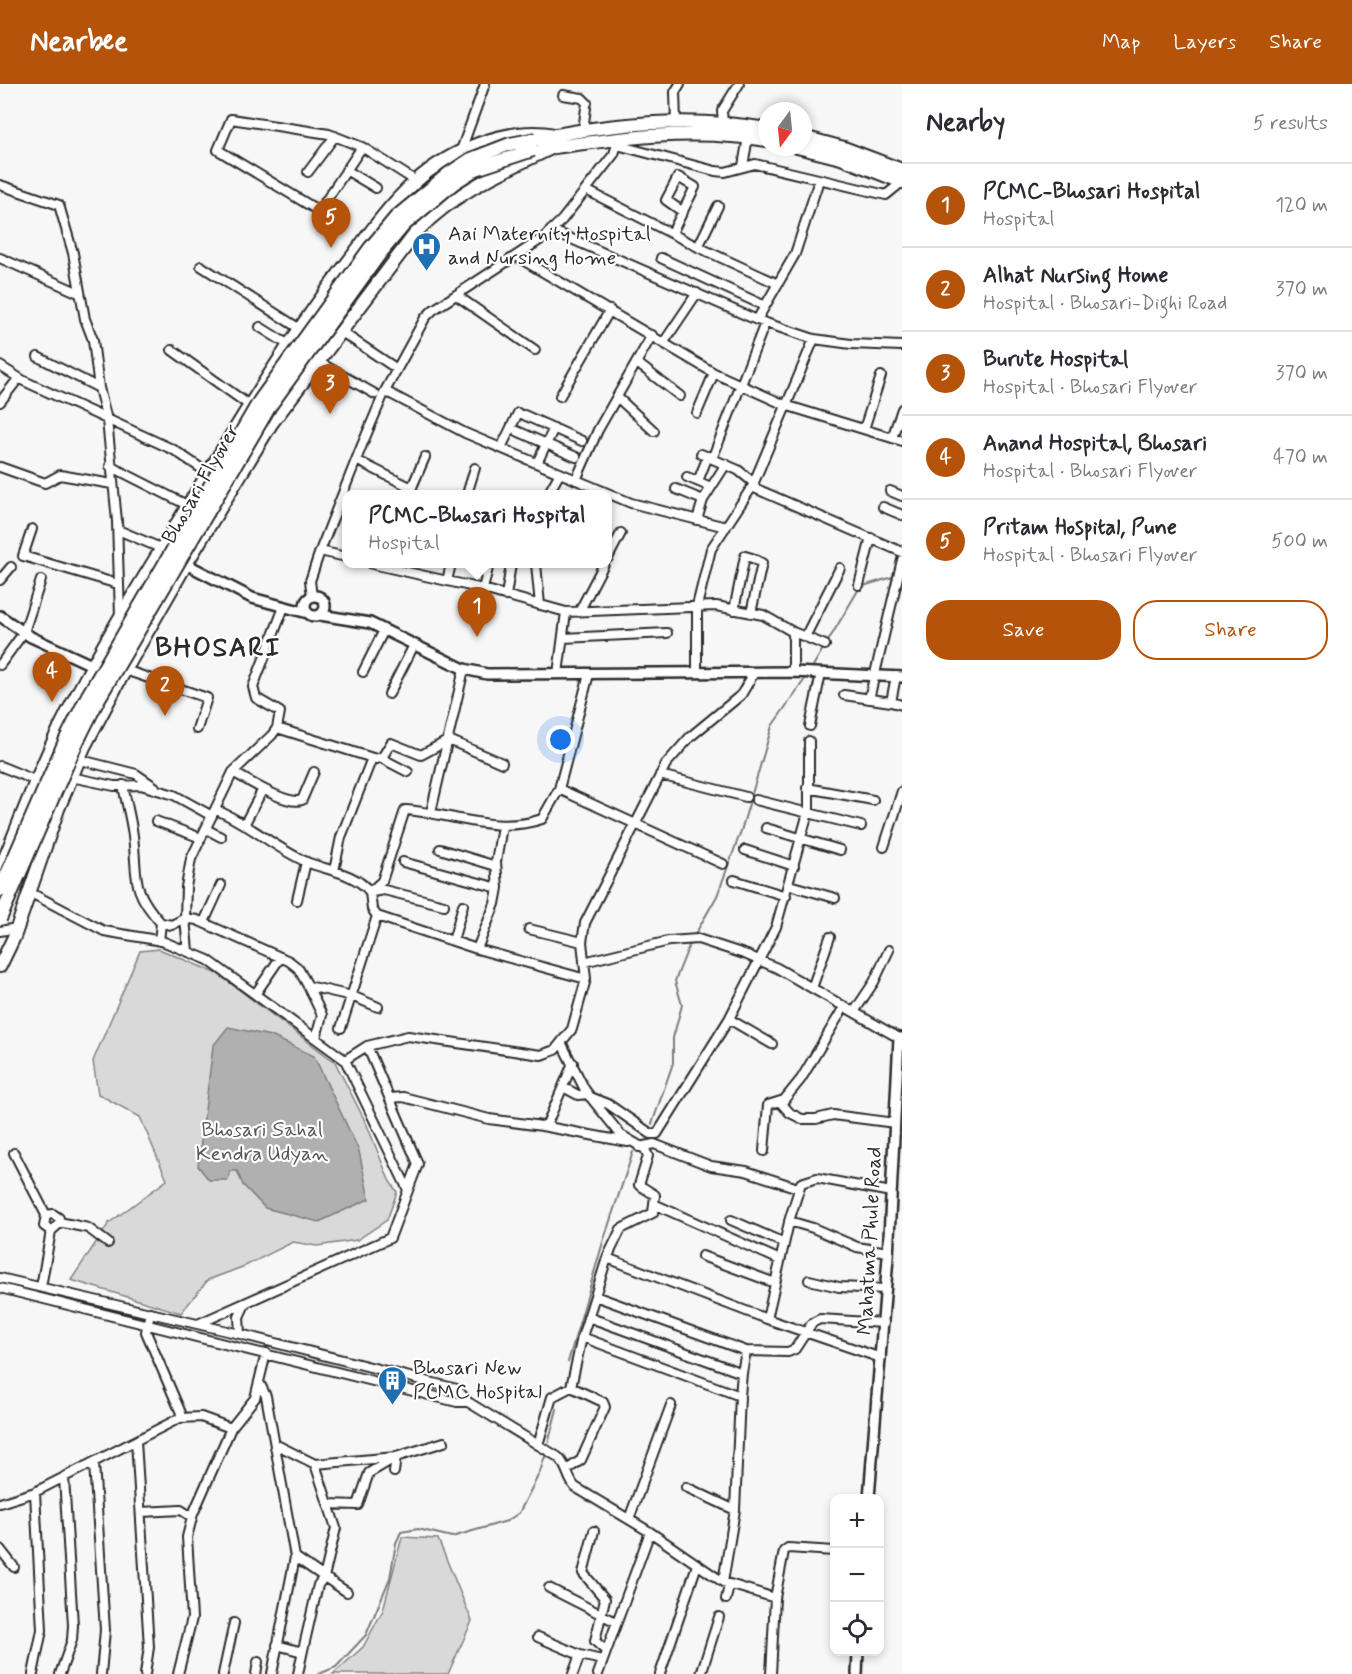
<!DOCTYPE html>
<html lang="en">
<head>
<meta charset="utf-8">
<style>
	body { margin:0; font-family:Mynerve,sans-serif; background:#f7f7f7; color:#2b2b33 }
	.controls { position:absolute; right:18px; bottom:18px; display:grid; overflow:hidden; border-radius:12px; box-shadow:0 3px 9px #0003 }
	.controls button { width:54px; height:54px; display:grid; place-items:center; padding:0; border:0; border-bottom:2px solid #e1e1e2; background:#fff; color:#2b2b33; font:30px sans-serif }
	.compass { position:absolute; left:758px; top:18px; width:54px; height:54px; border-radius:50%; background:#fff; box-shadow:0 3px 9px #0003; rotate:195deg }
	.you { position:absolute; left:561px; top:656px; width:21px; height:21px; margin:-15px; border:4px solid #fff; border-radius:50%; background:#1a73e8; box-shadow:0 0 0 9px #1a73e833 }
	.badge { display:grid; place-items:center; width:39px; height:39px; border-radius:50%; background:#b45309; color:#fff; font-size:20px; font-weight:700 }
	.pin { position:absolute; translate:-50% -50px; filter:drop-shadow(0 2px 3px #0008) }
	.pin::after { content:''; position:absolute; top:32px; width:21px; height:18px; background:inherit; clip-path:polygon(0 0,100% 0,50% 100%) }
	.popup { position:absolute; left:342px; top:406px; width:270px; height:78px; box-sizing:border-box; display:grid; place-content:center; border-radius:12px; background:#fff; filter:drop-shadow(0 2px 4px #0005); font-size:20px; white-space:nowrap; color:#7c7c81 }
	.popup b { font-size:22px; color:#2b2b33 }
	.popup::after { content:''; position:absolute; left:50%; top:100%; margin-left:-12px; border:12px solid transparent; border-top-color:#fff }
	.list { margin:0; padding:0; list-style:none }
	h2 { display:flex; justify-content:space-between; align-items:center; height:78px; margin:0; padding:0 24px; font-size:26px }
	h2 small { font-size:20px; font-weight:400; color:#7c7c81 }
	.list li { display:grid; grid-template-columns:39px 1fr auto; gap:18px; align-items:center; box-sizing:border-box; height:84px; padding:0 24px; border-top:2px solid #e1e1e2 }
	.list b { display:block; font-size:22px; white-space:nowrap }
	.list p { margin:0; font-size:20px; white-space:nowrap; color:#7c7c81 }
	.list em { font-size:20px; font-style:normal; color:#7c7c81 }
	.actions { display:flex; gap:12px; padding:18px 24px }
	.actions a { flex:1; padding:14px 0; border:2px solid #b45309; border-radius:24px; text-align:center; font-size:21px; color:#b45309 }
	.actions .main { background:#b45309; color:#fff }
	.icon { flex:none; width:33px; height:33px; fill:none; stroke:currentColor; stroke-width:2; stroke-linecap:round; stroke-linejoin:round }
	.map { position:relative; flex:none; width:902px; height:1590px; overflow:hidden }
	header { display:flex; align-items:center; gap:36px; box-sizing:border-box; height:84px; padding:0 30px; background:#b45309; color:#fff }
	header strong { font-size:28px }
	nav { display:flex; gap:33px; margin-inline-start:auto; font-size:21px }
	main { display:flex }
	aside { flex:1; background:#fff }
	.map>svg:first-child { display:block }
	.green { fill:#d9d9d9; stroke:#828282; stroke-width:1.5 }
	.water { fill:#b0b0b0; stroke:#7b7b7b; stroke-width:1.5 }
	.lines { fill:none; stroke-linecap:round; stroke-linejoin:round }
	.stream { stroke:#7b7b7b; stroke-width:2 }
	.minor-casing { stroke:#2b2b2b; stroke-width:12 }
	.tertiary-casing { stroke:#2b2b2b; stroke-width:14 }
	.primary-casing { stroke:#2b2b2b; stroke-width:16 }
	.trunk-casing { stroke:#2b2b2b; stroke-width:16 }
	.minor { stroke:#fff; stroke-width:8 }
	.tertiary { stroke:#fff; stroke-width:9 }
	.primary { stroke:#fff; stroke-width:12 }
	.trunk { stroke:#fff; stroke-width:12 }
	.trunk-bridge-casing { stroke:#2b2b2b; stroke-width:16; stroke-linecap:butt }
	.trunk-bridge { stroke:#fff; stroke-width:12 }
	.labels { text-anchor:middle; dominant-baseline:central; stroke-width:4.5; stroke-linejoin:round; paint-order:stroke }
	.poi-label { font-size:21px; fill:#2b2b2b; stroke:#fff; text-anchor:start }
	.street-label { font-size:21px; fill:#2b2b2b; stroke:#fff }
	.park-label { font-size:21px; fill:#565656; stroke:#fff }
	.district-label { font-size:27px; font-weight:bold; letter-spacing:1.5px; fill:#2b2b2b; stroke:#fff }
</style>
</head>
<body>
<header>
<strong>Nearbee</strong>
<nav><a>Map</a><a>Layers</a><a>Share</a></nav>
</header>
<main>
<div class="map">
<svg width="902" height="1590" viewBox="0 0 902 1590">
	<rect width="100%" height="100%" fill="#f7f7f7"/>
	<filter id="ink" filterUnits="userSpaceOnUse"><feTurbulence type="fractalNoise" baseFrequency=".0167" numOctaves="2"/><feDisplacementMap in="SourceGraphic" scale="12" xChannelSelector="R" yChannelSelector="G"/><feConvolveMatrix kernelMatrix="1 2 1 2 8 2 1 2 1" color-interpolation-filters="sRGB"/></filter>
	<g filter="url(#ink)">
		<!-- green -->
		<path class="green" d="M159,865L218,890L335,978L367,1041L389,1096L397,1108L387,1136L357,1156L317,1162L293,1158L245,1182L208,1196L181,1229L71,1196L109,1139L167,1096L140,1033L98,1010L93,977L140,867Z
			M402,1453L438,1455L472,1537L448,1590H333L363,1563L383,1526Z"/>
		<!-- water -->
		<path class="water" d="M228,943L271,952L314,972L359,1067L369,1115L319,1138L265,1124L243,1101L237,1087H230L228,1096H209L198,1082L213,962Z"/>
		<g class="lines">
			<!-- stream -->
			<path class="stream" d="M827,559L860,503L896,492
				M813,582L824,563
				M693,854L717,812L741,747L772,642L805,595
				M652,1040L673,979V954L682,921L675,897L690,859
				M568,1278L603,1158L633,1068
				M548,1360L557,1325
				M319,1590L336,1583L366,1551L390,1494L396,1459L401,1448L418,1445L452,1453L507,1437L519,1429L540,1388L545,1372"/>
			<defs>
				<path id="minor" d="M563,11L582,14L587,19
					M676,38L675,8L680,0
					M723,39L722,27L739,0
					M583,46L586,24
					M617,61L715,87L725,88L755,80L886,111L902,98
					M362,63L319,127L218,66L231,35L329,50L362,63L416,97
					M460,69L485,0
					M743,82L748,53
					M346,86L376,104
					M308,88L335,52
					M0,101L59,121L73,169L85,235L93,256L99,304L107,336L117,437L120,532
					M586,106L698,163L778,200
					M551,146L757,236L814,255L851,260L902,262
					M672,149C679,135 686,121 693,107L695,103L678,93L666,116L683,128
					M698,163L718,122
					M516,172L714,289L785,321L902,357
					M0,174L79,209
					M661,174L765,222
					M201,182L300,245
					M456,211L535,266
					M757,236L795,170L819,96
					M260,243L292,263
					M340,247L397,285
					M664,258L697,209
					M172,266L249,321
					M38,273L99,304
					M315,276L375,310
					M637,279L680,312
					M0,282L24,297L174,366L208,389
					M385,307L465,349L631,419L726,443
					M560,312L610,226
					M617,313L654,347
					M0,318L18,295
					M697,329L714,289
					M524,331L582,357
					M864,345L881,292
					M517,347L576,373
					M892,354L902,325
					M501,364L518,329
					M701,370L738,386L754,399
					M714,370L765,239
					M356,376L412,404
					M537,379L554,344
					M110,382L189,422
					M0,383L45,399L60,391L112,400
					M687,393L711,403
					M576,396L598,346L652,251
					M698,397L708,372
					M752,403L902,468
					M676,405L703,416
					M890,407L902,412
					M409,410L425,373
					M467,410L475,384
					M548,410L560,389
					M883,423L902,431
					M697,436L703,416L726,380
					M32,445L23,472L118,500
					M118,446L163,465
					M320,467L346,473
					M608,474L621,449
					M372,480L483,505L566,528L716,522L763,531L793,548V588
					M536,480L540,521
					M0,496L11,483
					M447,497L451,480
					M859,501L871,454
					M483,505L489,480
					M312,512L310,497L320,467L362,361L385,307L425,234L433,226L543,154L562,136L614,70L619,54
					M506,512L511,480
					M734,526L745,472L752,474
					M579,528L604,480
					M751,529L762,479L756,476
					M793,548L825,561
					M805,553L840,484
					M563,554L667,549
					M0,581L24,548L41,496
					M125,586L207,614L197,645
					M363,588L384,546
					M697,589V522L711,465L752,403L814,255
					M558,590L566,528
					M896,592L891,618L902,621
					M389,610L414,561
					M844,611L891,618
					M869,615L902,476
					M810,642L821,589
					M277,644L376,675L383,672L391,659L421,671L449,656L502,679
					M381,674L408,688
					M77,675L136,690L155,703
					M0,682L37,697
					M233,688C247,696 287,722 302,716L314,688
					M660,691L746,713
					M71,693L114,702L141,701L174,711L212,732
					M123,701C126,718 131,735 133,752C138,794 130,805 161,839L172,841L185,834L197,836L289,877L298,884L308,902L352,912L378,923
					M807,704L873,716
					M559,705L723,780
					M756,716L861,742
					M216,726C249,739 277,766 309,779C330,787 355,789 370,808L372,825L377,832L341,944
					M431,728L464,585
					M156,737L201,754
					M245,739L263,705
					M766,744L840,766
					M206,745L221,753
					M884,763L902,707
					M440,765L496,782
					M745,766L794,782
					M403,778L498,804
					M334,787L341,753L372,674
					M734,796L786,812
					M789,801L835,814
					M29,808L104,847L162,857L208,876L345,976L408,1106
					M370,808L382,797L405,726C452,729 495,751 542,735L559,705L589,590
					M372,808L384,806L444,821
					M297,816L306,778
					M377,832L477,865L586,895
					M204,838L221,801
					M529,845L582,858
					M0,847L17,844
					M159,857L161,839
					M453,857L463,821
					M477,865L495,820L498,804L496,778L502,742
					M188,867L185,834L186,803L191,775L233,688L272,651L277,644L280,628L256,614L253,603L284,523
					M584,878L669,857L698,855L747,871L777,884L899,954
					M308,902L322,931L316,954
					M812,904L830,853
					M256,909L280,874
					M854,928L874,898L889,866
					M729,935L772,960
					M562,960L585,1006L595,1019L621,1051L645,1065L648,1072L639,1101L655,1111L653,1129L621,1145L607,1174L767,1235
					M345,976L367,962L408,952L541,971L555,966L572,945L586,895L582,858L585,839L666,680L690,653L741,611L754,589
					M563,1003L578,1011L588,1010
					M590,1013L608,1020L651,1050H657L729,935L776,843L809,725V657
					M390,1014L403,1013L489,1035L542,1042L547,1040L573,979
					M781,1019L790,1029L802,1035H816L833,1031L895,1039
					M542,1042L628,1058
					M639,1063L654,1060L711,1082L746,1087L798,1104
					M764,1067L768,1021L784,1016L801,995L844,923
					M14,1069L46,1131
					M656,1121L780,1176
					M731,1136L784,1159
					M789,1137L813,1144L857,1163L888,1168
					M59,1138L88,1144L108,1159
					M702,1172L775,1199
					M0,1194L240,1250L457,1305L468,1318L558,1373C568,1383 567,1394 575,1403L650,1448L723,1498L775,1514
					M809,1196L839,1203L886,1205
					M41,1203L51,1147L59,1140V1134L53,1130L46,1131L44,1142L51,1147
					M0,1204L457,1318H468
					M595,1212L746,1267L788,1268L795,1265L812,1239L820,1235L884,1239
					M150,1228L146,1248L181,1329L180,1334
					M588,1233L742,1289L746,1267
					M198,1240L390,1154L418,1080L367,962
					M240,1250L239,1233L244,1222
					M582,1253L740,1312L742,1289
					M881,1274L767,1235L790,1134L801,1099L817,1094L891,1108
					M260,1300L266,1312L295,1473L272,1590
					M231,1344L255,1314L266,1269
					M136,1357L149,1563L145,1590
					M275,1360L315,1380L336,1444L324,1493L295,1473
					M538,1361L552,1313L571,1303L582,1253L607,1174
					M94,1379L105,1546L101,1590
					M315,1380L396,1373L444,1358
					M568,1385L581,1376L605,1323L603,1318L571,1303
					M686,1403L735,1426
					M0,1419L35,1408L180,1334L201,1333L231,1344L193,1430L187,1453L192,1534L178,1590
					M328,1420L358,1421L369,1389L396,1373L394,1388
					M141,1428L181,1426L192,1433
					M629,1435L671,1321
					M594,1447L583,1489L605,1515L595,1557L606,1567
					M0,1465L14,1483
					M723,1498L735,1426L740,1312
					M549,1504L616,1538
					M726,1515L729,1502
					M538,1553L580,1571
					M277,1561L299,1567L303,1566L318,1501L324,1493L347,1508
					M33,1590L42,1546L35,1408
					M60,1590L72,1556L73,1541L64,1393
					M223,1590L234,1539
					M256,1590L258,1578
					M298,1590L303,1566
					M573,1590L580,1571L602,1576
					M598,1590L650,1448
					M660,1590L697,1481
					M701,1590L719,1533
					M771,1590L775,1514L784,1467L788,1464L834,1467"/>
				<path id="tertiary" d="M182,478L252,514L308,529
					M305 522a10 10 0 1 1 20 0a10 10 0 1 1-20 0Z
					M320,531L370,539L464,585L487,590L793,588L902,593
					M0,532L31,553L96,583
					M869,1414L888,1173L899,954H902
					M857,1590L858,1568"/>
				<path id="primary" d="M0,786C19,741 35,696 56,652C104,553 166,459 223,365C263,299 305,234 352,173C371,147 390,121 414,99C449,67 507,42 555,51
					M0,882L14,853L58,725L84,663L120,595L186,480L271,340L418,146C456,107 501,88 549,65"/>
				<path id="trunk" d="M803,53L844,64L902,86
					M536,55C611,39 691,32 767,45
					M797,63L841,74L902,98
					M533,66C611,55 688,43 767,56"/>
			</defs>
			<!-- minor casing -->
			<use href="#minor" class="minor-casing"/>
			<!-- tertiary casing -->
			<use href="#tertiary" class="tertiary-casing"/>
			<!-- primary casing -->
			<use href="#primary" class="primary-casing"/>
			<!-- trunk casing -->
			<use href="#trunk" class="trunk-casing"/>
			<!-- minor -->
			<use href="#minor" class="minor"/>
			<!-- tertiary -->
			<use href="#tertiary" class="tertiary"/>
			<!-- primary -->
			<use href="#primary" class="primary"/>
			<!-- trunk -->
			<use href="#trunk" class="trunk"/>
			<defs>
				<path id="trunk-bridge" d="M0,806L66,655L88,611L260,316L370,164L396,133L448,90L471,75L510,60L536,55
					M0,835L76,660L98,616L270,322L379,171L404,141L454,99L476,85L533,66"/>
			</defs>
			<!-- trunk-bridge casing -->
			<use href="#trunk-bridge" class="trunk-bridge-casing"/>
			<!-- trunk-bridge -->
			<use href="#trunk-bridge" class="trunk-bridge"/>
		</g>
	</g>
	<!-- icons -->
	<defs>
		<symbol id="hospital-pin" viewBox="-11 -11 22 30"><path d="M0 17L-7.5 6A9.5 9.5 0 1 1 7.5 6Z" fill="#1f6fb2" stroke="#fff"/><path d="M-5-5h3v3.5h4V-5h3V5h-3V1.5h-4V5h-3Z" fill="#fff"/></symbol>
		<symbol id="building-pin" viewBox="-11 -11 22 30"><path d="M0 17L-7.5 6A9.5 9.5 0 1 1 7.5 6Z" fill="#1f6fb2" stroke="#fff"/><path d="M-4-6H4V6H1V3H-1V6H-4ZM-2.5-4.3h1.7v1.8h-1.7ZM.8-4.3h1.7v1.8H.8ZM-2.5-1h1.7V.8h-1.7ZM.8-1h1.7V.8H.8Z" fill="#fff"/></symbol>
	</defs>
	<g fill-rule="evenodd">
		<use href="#hospital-pin" x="410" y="146" width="33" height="45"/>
		<use href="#building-pin" x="376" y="1280" width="33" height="45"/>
	</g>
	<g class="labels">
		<!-- poi labels -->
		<g class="poi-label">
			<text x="448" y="150">Aai Maternity Hospital<tspan x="448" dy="24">and Nursing Home</tspan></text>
			<text x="413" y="1284">Bhosari New<tspan x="413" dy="24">PCMC Hospital</tspan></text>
		</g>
		<!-- street labels -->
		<g class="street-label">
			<text transform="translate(201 400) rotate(-60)">Bhosari Flyover</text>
			<text transform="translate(870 1157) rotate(-87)">Mahatma Phule Road</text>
		</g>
		<!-- park labels -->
		<g class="park-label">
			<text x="262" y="1046">Bhosari Sahal<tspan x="262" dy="24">Kendra Udyan</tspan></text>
		</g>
		<!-- district labels -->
		<g class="district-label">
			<text x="218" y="564">BHOSARI</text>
		</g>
	</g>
</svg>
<div class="controls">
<button>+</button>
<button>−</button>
<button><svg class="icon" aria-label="locate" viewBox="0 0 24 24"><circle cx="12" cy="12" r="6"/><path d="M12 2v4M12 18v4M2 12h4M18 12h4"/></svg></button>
</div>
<svg class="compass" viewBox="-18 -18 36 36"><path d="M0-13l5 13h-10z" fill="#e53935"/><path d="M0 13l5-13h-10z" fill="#7c7c81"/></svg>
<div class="you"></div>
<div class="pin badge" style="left:477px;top:553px">1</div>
<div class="popup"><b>PCMC-Bhosari Hospital</b>Hospital</div>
<div class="pin badge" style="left:165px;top:632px">2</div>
<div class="pin badge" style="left:330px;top:330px">3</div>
<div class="pin badge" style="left:52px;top:618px">4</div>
<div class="pin badge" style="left:331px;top:164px">5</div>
</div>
<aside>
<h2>Nearby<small>5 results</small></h2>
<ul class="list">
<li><span class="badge">1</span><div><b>PCMC-Bhosari Hospital</b><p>Hospital</p></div><em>120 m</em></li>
<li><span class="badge">2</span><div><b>Alhat Nursing Home</b><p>Hospital · Bhosari-Dighi Road</p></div><em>370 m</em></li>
<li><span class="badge">3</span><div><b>Burute Hospital</b><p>Hospital · Bhosari Flyover</p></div><em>370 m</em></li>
<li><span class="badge">4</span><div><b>Anand Hospital, Bhosari</b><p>Hospital · Bhosari Flyover</p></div><em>470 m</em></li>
<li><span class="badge">5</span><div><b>Pritam Hospital, Pune</b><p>Hospital · Bhosari Flyover</p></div><em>500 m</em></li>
</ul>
<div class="actions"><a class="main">Save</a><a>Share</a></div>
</aside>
</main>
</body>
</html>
